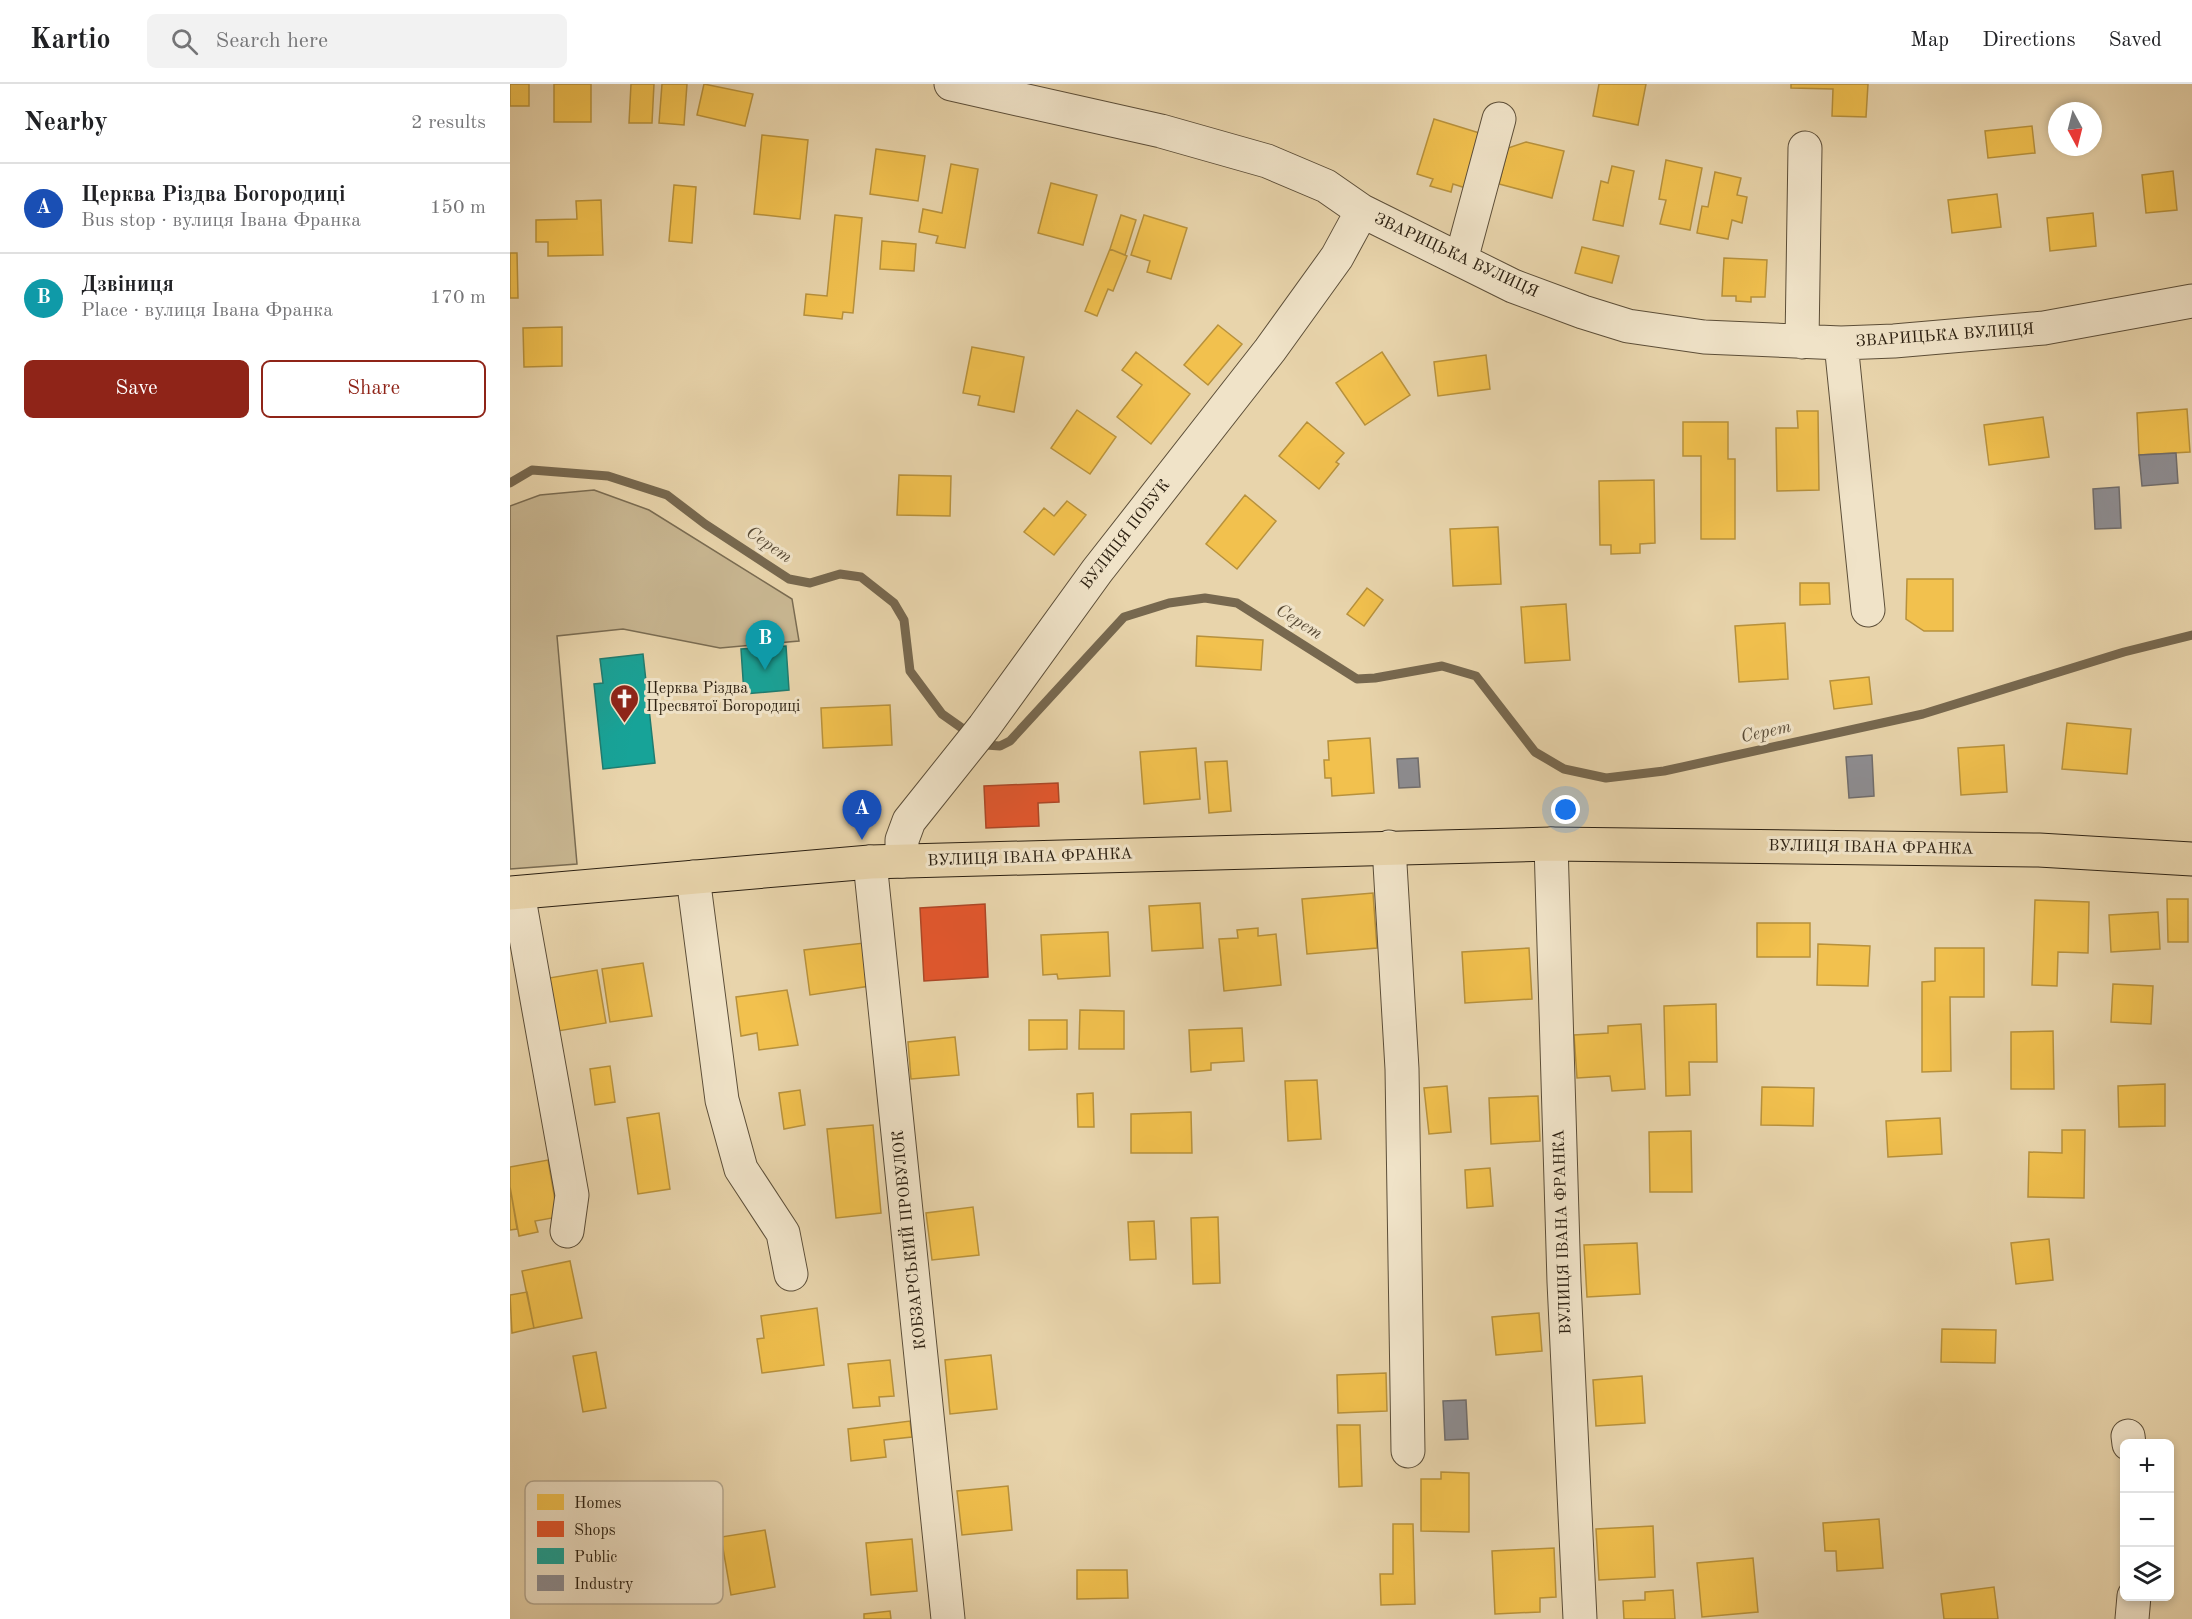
<!DOCTYPE html>
<html lang="en">
<head>
<meta charset="utf-8">
<style>
	body { margin:0; font-family:"Old Standard TT",serif; background:#f2f2f2; color:#202124 }
	.controls { position:absolute; right:18px; bottom:18px; display:grid; overflow:hidden; border-radius:9px; box-shadow:0 3px 9px #0003 }
	.controls button { width:54px; height:54px; display:grid; place-items:center; padding:0; border:0; border-bottom:2px solid #e0e0e0; background:#fff; color:#202124; font:30px sans-serif }
	.compass { position:absolute; left:1538px; top:18px; width:54px; height:54px; border-radius:50%; background:#fff; box-shadow:0 3px 9px #0003; rotate:173deg }
	.you { position:absolute; left:1056px; top:726px; width:21px; height:21px; margin:-15px; border:4px solid #fff; border-radius:50%; background:#1a73e8; box-shadow:0 0 0 9px #1a73e833 }
	.badge { display:grid; place-items:center; width:39px; height:39px; border-radius:50%; background:#8f2418; color:#fff; font-size:20px; font-weight:700 }
	.pin { position:absolute; translate:-50% -50px; filter:drop-shadow(0 2px 3px #0008) }
	.pin::after { content:''; position:absolute; top:32px; width:21px; height:18px; background:inherit; clip-path:polygon(0 0,100% 0,50% 100%) }
	.list { margin:0; padding:0; list-style:none }
	h2 { display:flex; justify-content:space-between; align-items:center; height:78px; margin:0; padding:0 24px; font-size:26px }
	h2 small { font-size:20px; font-weight:400; color:#757577 }
	.list li { display:grid; grid-template-columns:39px 1fr auto; gap:18px; align-items:center; box-sizing:border-box; height:90px; padding:0 24px; border-top:2px solid #e0e0e0 }
	.list b { display:block; font-size:22px; white-space:nowrap }
	.list p { margin:0; font-size:20px; white-space:nowrap; color:#757577 }
	.list em { font-size:20px; font-style:normal; color:#757577 }
	.actions { display:flex; gap:12px; padding:18px 24px }
	.actions a { flex:1; padding:14px 0; border:2px solid #8f2418; border-radius:9px; text-align:center; font-size:21px; color:#8f2418 }
	.actions .main { background:#8f2418; color:#fff }
	.icon { flex:none; width:33px; height:33px; fill:none; stroke:currentColor; stroke-width:2; stroke-linecap:round; stroke-linejoin:round }
	.map { position:relative; flex:none; width:1682px; height:1535px; overflow:hidden }
	header { display:flex; align-items:center; gap:36px; box-sizing:border-box; height:84px; padding:0 30px; background:#fff; border-bottom:2px solid #e0e0e0 }
	header strong { font-size:28px }
	nav { display:flex; gap:33px; margin-inline-start:auto; font-size:21px }
	.search { width:420px; height:54px; background:#f2f2f2; display:flex; align-items:center; gap:15px; box-sizing:border-box; padding:0 21px; border-radius:9px; color:#757577; font-size:22px }
	main { display:flex }
	aside { flex:1; background:#fff }
	.map>svg:first-child { display:block }
	.green { fill:#c8b691; stroke:#7a6c52; stroke-width:1.5 }
	.homes { fill:#f2c14e; stroke:#b7913c; stroke-width:1.5 }
	.shops { fill:#e4572e; stroke:#ad4726; stroke-width:1.5 }
	.public { fill:#17a398; stroke:#1e7c70; stroke-width:1.5 }
	.industry { fill:#8d8d92; stroke:#706d6c; stroke-width:1.5 }
	.lines { fill:none; stroke-linecap:round; stroke-linejoin:round }
	.stream { stroke:#77684f; stroke-width:9 }
	.minor-casing { stroke:#5c4e38; stroke-width:35 }
	.major-casing { stroke:#2d2112; stroke-width:35 }
	.minor { stroke:#f0e3c8; stroke-width:33 }
	.major { stroke:#e8d4ab; stroke-width:33 }
	.labels { text-anchor:middle; dominant-baseline:central; stroke-width:6; stroke-linejoin:round; paint-order:stroke }
	.street-label { font-size:16px; fill:#2d2112; stroke:#f0e3c8 }
	.poi-label { font-size:16px; fill:#2d2112; stroke:#f0e3c8; text-anchor:start }
	.water-label { font-size:18px; font-style:italic; fill:#584a35; stroke:#f0e3c8 }
	.key { fill:#f0e3c8; stroke:#b6a991; stroke-width:1.5 }
	.key-label { font-size:16px; fill:#2d2112 }
</style>
</head>
<body>
<header>
<strong>Kartio</strong>
<div class="search"><svg class="icon" aria-label="search" viewBox="0 0 24 24"><circle cx="10" cy="10" r="6"/><path d="M15 15l6 6"/></svg>Search here</div>
<nav><a>Map</a><a>Directions</a><a>Saved</a></nav>
</header>
<main>
<aside>
<h2>Nearby<small>2 results</small></h2>
<ul class="list">
<li><span class="badge" style="background:#1a4fb4">A</span><div><b>Церква Різдва Богородиці</b><p>Bus stop · вулиця Івана Франка</p></div><em>150 m</em></li>
<li><span class="badge" style="background:#0f9aa8">B</span><div><b>Дзвіниця</b><p>Place · вулиця Івана Франка</p></div><em>170 m</em></li>
</ul>
<div class="actions"><a class="main">Save</a><a>Share</a></div>
</aside>
<div class="map">
<svg width="1682" height="1535" viewBox="0 0 1682 1535">
	<rect width="100%" height="100%" fill="#e8d4ab"/>
	<filter id="stains"><feTurbulence type="fractalNoise" baseFrequency=".00333" numOctaves="4"/><feColorMatrix values="0 0 0 0 .2 0 0 0 0 .09 0 0 0 0 .02 0 0 0 .5 -.17"/></filter>
	<radialGradient id="worn" r=".72"><stop offset=".6" stop-color="#630" stop-opacity="0"/><stop offset="1" stop-color="#630" stop-opacity=".3"/></radialGradient>
	<!-- green -->
	<path class="green" d="M84,406L139,426L282,515L289,557L210,564L113,545L47,552L67,780L0,785V422L30,411Z"/>
	<!-- homes -->
	<path class="homes" d="M0,0H19V22H0Z
		M44,0H81V38H44Z
		M121,0H144L142,39H119Z
		M152,0H177L174,41L149,39Z
		M194,0L243,10L235,42L187,31Z
		M1089,0H1136L1128,41L1083,32Z
		M1281,0H1358L1356,33L1322,32L1323,5L1281,4Z
		M924,35L976,51L959,105L943,100L941,108L920,102L923,95L907,90Z
		M1522,42L1525,69L1478,74L1475,47Z
		M252,51L298,56L290,135L244,130Z
		M1016,58L1054,67L1042,114L989,100L998,64Z
		M366,65L415,72L408,117L360,110Z
		M1156,76L1192,84L1180,146L1150,140L1156,116L1149,115Z
		M441,80L468,85L455,164L426,159L428,152L409,148L413,125L432,129Z
		M1102,82L1124,87L1113,142L1083,136L1091,97L1098,99Z
		M1663,87L1667,126L1636,129L1632,91Z
		M1205,88L1231,94L1227,111L1237,113L1232,139L1222,136L1218,155L1187,149L1192,122L1198,123Z
		M541,99L587,111L573,161L528,149Z
		M164,101L186,103L182,159L159,157Z
		M1487,110L1491,143L1442,149L1438,116Z
		M91,116L93,171L38,172V158H26V136L67,135L66,117Z
		M1583,129L1586,162L1540,167L1537,134Z
		M325,131L352,134L343,229L333,228L332,235L294,231L296,210L317,212Z
		M611,131L626,136L615,171L600,165Z
		M634,131L677,144L661,195L637,188L640,177L621,171Z
		M372,157L406,160L404,187L370,185Z
		M1072,163L1109,172L1102,199L1065,189Z
		M600,165L617,172L603,207L598,205L587,232L575,227Z
		M0,169H7L8,214H0Z
		M1214,174L1257,176L1255,213H1241V218L1226,217V212H1212Z
		M708,241L732,260L698,301L674,281Z
		M52,243V282L14,283L13,244Z
		M462,263L514,273L504,328L468,321L470,312L453,309Z
		M626,268L680,310L641,360L607,333L632,301L612,286Z
		M872,268L900,311L855,341L826,299Z
		M976,271L980,305L928,312L924,278Z
		M1677,325L1680,368L1629,371L1627,329Z
		M567,326L606,353L580,390L541,364Z
		M1287,327H1308L1309,406L1267,407L1266,344H1288Z
		M1533,333L1539,373L1479,381L1474,341Z
		M797,338L834,369L826,378L829,380L809,405L769,372Z
		M1173,338H1218V375H1225V455H1191V372H1173Z
		M389,391L441,392L440,432L387,431Z
		M1144,396L1145,459L1130,460V469L1101,470V461H1090L1089,397Z
		M735,411L766,437L727,485L696,460Z
		M557,417L576,431L544,471L514,448L534,424L544,432Z
		M988,443L991,500L943,502L940,445Z
		M1397,495H1443V547H1414L1396,535Z
		M1290,499H1319L1320,520L1290,521Z
		M857,504L873,516L854,542L837,530Z
		M1056,520L1060,576L1015,579L1011,523Z
		M1275,539L1278,595L1229,598L1225,542Z
		M687,552L753,556L751,586L686,582Z
		M1359,593L1362,620L1324,625L1320,597Z
		M380,621L382,661L313,664L311,624Z
		M1557,639L1621,645L1617,690L1552,685Z
		M860,654L864,709L822,712L821,694H815L814,676H819L818,657Z
		M1494,661L1497,708L1451,711L1448,664Z
		M686,664L690,715L634,720L630,668Z
		M717,677L721,727L699,729L695,678Z
		M863,809L867,864L797,870L792,815Z
		M1657,815H1678V858H1658Z
		M1525,816L1579,818L1578,869L1548,868L1547,902L1522,901Z
		M690,819L693,864L642,867L639,822Z
		M1648,828L1650,865L1601,868L1599,831Z
		M1247,839H1300V873H1247Z
		M748,844V852L766,850L771,901L714,907L709,855L728,854L727,846Z
		M598,848L600,892L548,895L547,890L533,891L531,851Z
		M354,859L360,902L300,911L294,866Z
		M1308,860L1360,862L1358,902L1307,901Z
		M1019,864L1022,915L955,919L952,868Z
		M1425,864H1474V913H1440L1441,987L1412,988V898L1425,897Z
		M133,879L142,932L100,938L92,885Z
		M87,886L96,939L48,947L39,894Z
		M1603,900L1643,902L1641,940L1601,938Z
		M277,906L288,961L249,966L247,949L231,952L226,913Z
		M1206,920L1207,978H1179L1180,1011L1156,1012L1154,922Z
		M570,926L614,927V965H569Z
		M519,936H557V965L519,966Z
		M1131,940L1135,1005L1102,1007L1100,992L1067,994L1064,951L1098,949V942Z
		M732,944L734,977L701,979V986L681,988L679,946Z
		M1543,947L1544,1005H1501V948Z
		M445,953L449,991L401,995L398,958Z
		M100,982L105,1018L85,1021L80,985Z
		M807,996L811,1055L778,1057L775,997Z
		M1655,1000V1042L1609,1043L1608,1002Z
		M937,1002L941,1048L919,1050L914,1004Z
		M1252,1003L1304,1004L1303,1042L1251,1041Z
		M290,1006L295,1041L274,1045L269,1009Z
		M583,1009L584,1043H568L567,1010Z
		M1028,1012L1030,1057L981,1060L979,1014Z
		M681,1028L682,1069H621V1030Z
		M149,1029L160,1105L128,1110L117,1034Z
		M1430,1034L1432,1070L1378,1073L1376,1037Z
		M363,1041L371,1129L326,1134L317,1045Z
		M1552,1046H1575L1574,1114L1518,1113L1519,1068L1552,1069Z
		M1181,1047L1182,1108H1140L1139,1048Z
		M38,1076L48,1133L25,1137L28,1148L9,1152L0,1103V1083Z
		M980,1084L983,1122L957,1124L955,1086Z
		M0,1103L7,1145L0,1146Z
		M463,1123L469,1171L422,1176L416,1129Z
		M708,1133L710,1199L683,1200L681,1134Z
		M644,1137L646,1175L620,1176L618,1138Z
		M1539,1155L1543,1196L1506,1200L1501,1159Z
		M1127,1159L1130,1210L1077,1213L1074,1161Z
		M60,1177L72,1234L24,1244L12,1187Z
		M17,1208L24,1244L2,1249L0,1211Z
		M307,1224L314,1281L252,1289L247,1255L254,1254L251,1232Z
		M1029,1229L1032,1267L986,1271L982,1233Z
		M1432,1245L1486,1246L1485,1279L1431,1278Z
		M86,1268L96,1324L73,1328L63,1272Z
		M481,1271L487,1325L440,1330L435,1276Z
		M380,1276L384,1312L369,1313L370,1322L343,1324L338,1280Z
		M876,1289L877,1327L828,1329L827,1291Z
		M1132,1292L1135,1339L1086,1342L1083,1296Z
		M400,1337L402,1353L374,1356L376,1373L341,1377L338,1345Z
		M827,1341H850L852,1402L829,1403Z
		M931,1388L959,1389V1448L911,1447V1395H931Z
		M498,1402L502,1446L452,1451L447,1407Z
		M1369,1435L1373,1484L1327,1487L1326,1467H1315L1313,1439Z
		M883,1440H903L905,1520L871,1521L870,1490H883Z
		M1143,1442L1145,1493L1089,1496L1086,1445Z
		M255,1446L265,1503L221,1511L211,1453Z
		M402,1455L407,1507L361,1511L356,1459Z
		M1044,1464L1046,1513L1030,1514V1528L985,1530L982,1467Z
		M1243,1474L1248,1528L1192,1533L1187,1479Z
		M567,1486H617L618,1514L567,1515Z
		M1484,1503L1488,1535H1434L1431,1510Z
		M1163,1506L1165,1535H1114L1113,1517L1135,1516V1508Z
		M380,1527L381,1535H354V1530Z"/>
	<!-- shops -->
	<path class="shops" d="M548,699L549,718L528,719L529,742L476,744L474,702Z
		M475,820L478,893L414,897L410,824Z"/>
	<!-- public -->
	<path class="public" d="M276,562L279,606L234,610L231,565Z
		M133,570L145,679L93,685L84,600L93,599L90,575Z"/>
	<!-- industry -->
	<path class="industry" d="M1666,369L1668,399L1632,402L1629,371Z
		M1609,403L1611,444L1585,445L1583,405Z
		M1362,671L1364,712L1339,714L1336,673Z
		M908,674L910,703L889,704L887,675Z
		M956,1316L958,1355L935,1356L933,1317Z"/>
	<g class="lines">
		<!-- stream -->
		<path class="stream" d="M0,399L22,386L98,392L157,411L195,440L279,495L300,499L330,490L351,493L384,519L394,536L400,587L432,630L476,661L490,662L500,657L614,533L659,519L695,514L727,519L847,595L865,594L932,582L966,592L1025,668L1054,685L1096,694L1154,687L1413,630L1614,568L1682,551"/>
		<defs>
			<path id="minor" d="M441,0L651,47L757,77L816,102L852,127L1003,202L1073,228L1118,242L1194,253L1331,259L1384,257L1534,244L1682,217
				M951,176L989,35
				M1292,258L1295,64
				M1331,259L1358,526
				M1041,760L1054,1198L1070,1535
				M879,763L892,985L898,1367
				M392,777V756L399,737L474,643L587,487L760,266L827,173L852,127
				M360,778L438,1535
				M183,793L212,1016L231,1085L273,1149L281,1190
				M8,809L62,1111L57,1147
				M1618,1352L1619,1360
				M1622,1535L1624,1512"/>
			<path id="major" d="M0,809L360,778L1041,760L1529,766L1682,775"/>
		</defs>
		<!-- minor casing -->
		<use href="#minor" class="minor-casing"/>
		<!-- major casing -->
		<use href="#major" class="major-casing"/>
		<!-- minor -->
		<use href="#minor" class="minor"/>
		<!-- major -->
		<use href="#major" class="major"/>
	</g>
	<!-- icons -->
	<defs>
		<symbol id="church-pin" viewBox="-11 -11 22 30"><path d="M0 17L-7.5 6A9.5 9.5 0 1 1 7.5 6Z" fill="#8f2418" stroke="#f0e3c8"/><path d="M-1.2-6h2.4v3.5h3.3v2.4h-3.3V6h-2.4V-.1h-3.3v-2.4h3.3Z" fill="#fff"/></symbol>
	</defs>
	<g fill-rule="evenodd">
		<use href="#church-pin" x="98" y="598" width="33" height="45"/>
	</g>
	<g class="labels">
		<!-- street labels -->
		<g class="street-label">
			<text transform="translate(946 172) rotate(25)">ЗВАРИЦЬКА ВУЛИЦЯ</text>
			<text transform="translate(1435 252) rotate(-4)">ЗВАРИЦЬКА ВУЛИЦЯ</text>
			<text transform="translate(616 451) rotate(-52)">ВУЛИЦЯ ПОБУК</text>
			<text transform="translate(1361 764) rotate(1)">ВУЛИЦЯ ІВАНА ФРАНКА</text>
			<text transform="translate(520 774) rotate(-2)">ВУЛИЦЯ ІВАНА ФРАНКА</text>
			<text transform="translate(1053 1148) rotate(-92)">ВУЛИЦЯ ІВАНА ФРАНКА</text>
			<text transform="translate(400 1156) rotate(-96)">КОБЗАРСЬКИЙ ПРОВУЛОК</text>
		</g>
		<!-- poi labels -->
		<g class="poi-label">
			<text x="136" y="605">Церква Різдва<tspan x="136" dy="18">Пресвятої Богородиці</tspan></text>
		</g>
		<!-- water labels -->
		<g class="water-label">
			<text transform="translate(259 461) rotate(34)">Серет</text>
			<text transform="translate(789 538) rotate(32)">Серет</text>
			<text transform="translate(1256 648) rotate(-12)">Серет</text>
		</g>
	</g>
	<!-- legend -->
	<rect x="15" y="1397" width="198" height="123" rx="9" class="key"/>
	<rect x="27" y="1410" width="27" height="16" fill="#f2c14e"/>
	<rect x="27" y="1437" width="27" height="16" fill="#e4572e"/>
	<rect x="27" y="1464" width="27" height="16" fill="#17a398"/>
	<rect x="27" y="1491" width="27" height="16" fill="#8d8d92"/>
	<g class="key-label">
		<text x="64" y="1424">Homes</text>
		<text x="64" y="1451">Shops</text>
		<text x="64" y="1478">Public</text>
		<text x="64" y="1505">Industry</text>
	</g>
	<rect width="100%" height="100%" filter="url(#stains)"/>
	<rect width="100%" height="100%" fill="url(#worn)"/>
</svg>
<div class="controls">
<button>+</button>
<button>−</button>
<button><svg class="icon" aria-label="layers" viewBox="0 0 24 24"><path d="M12 4l9 5-9 5-9-5zM3 14l9 5 9-5"/></svg></button>
</div>
<svg class="compass" viewBox="-18 -18 36 36"><path d="M0-13l5 13h-10z" fill="#e53935"/><path d="M0 13l5-13h-10z" fill="#757577"/></svg>
<div class="you"></div>
<div class="pin badge" style="left:352px;top:756px;background:#1a4fb4">A</div>
<div class="pin badge" style="left:255px;top:586px;background:#0f9aa8">B</div>
</div>
</main>
</body>
</html>
